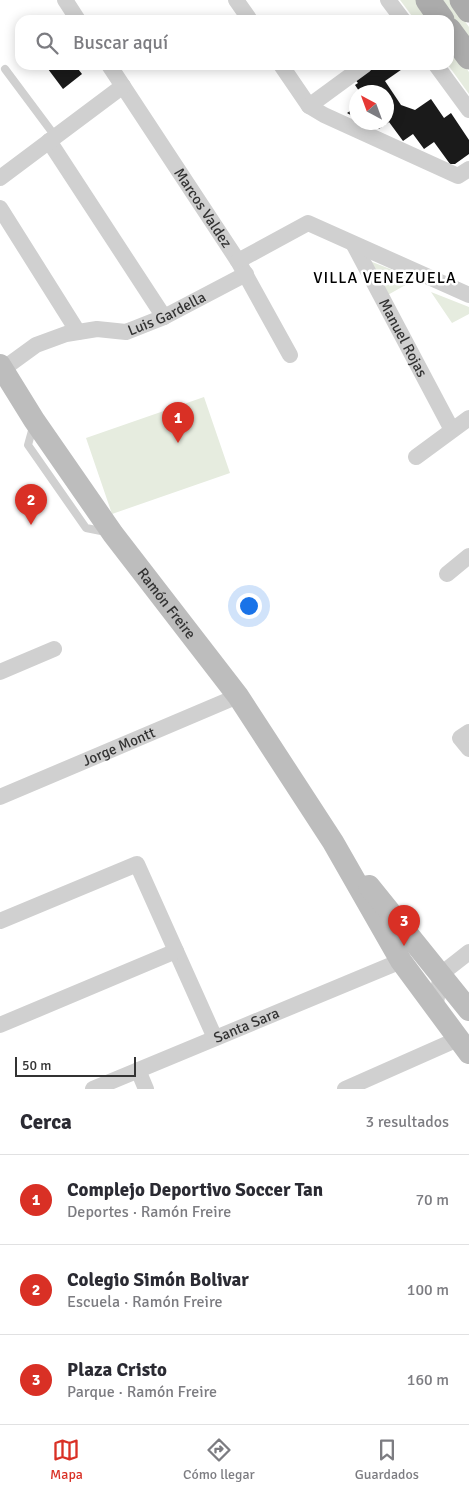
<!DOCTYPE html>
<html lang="es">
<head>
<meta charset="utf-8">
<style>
	body { margin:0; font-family:Signika,sans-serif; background:#f2f2f3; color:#2b2b33 }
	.compass { position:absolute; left:349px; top:85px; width:45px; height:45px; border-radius:50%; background:#fff; box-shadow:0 2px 12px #0003; rotate:319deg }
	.scale { position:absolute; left:15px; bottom:12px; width:121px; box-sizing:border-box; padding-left:5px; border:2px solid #333; border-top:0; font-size:14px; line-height:18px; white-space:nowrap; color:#333; -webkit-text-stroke:4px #fff; paint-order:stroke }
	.you { position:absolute; left:248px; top:605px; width:18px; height:18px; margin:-12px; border:4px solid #fff; border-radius:50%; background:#1a73e8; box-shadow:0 0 0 8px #1a73e833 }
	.badge { display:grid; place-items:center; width:32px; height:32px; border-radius:50%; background:#d93025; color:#fff; font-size:16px; font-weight:700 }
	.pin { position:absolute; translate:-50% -41px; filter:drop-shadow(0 1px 2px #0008) }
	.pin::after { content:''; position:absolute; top:26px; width:18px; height:15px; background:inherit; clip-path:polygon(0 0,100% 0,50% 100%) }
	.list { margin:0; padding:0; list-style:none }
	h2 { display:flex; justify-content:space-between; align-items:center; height:65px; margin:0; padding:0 20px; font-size:21px }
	h2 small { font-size:16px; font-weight:400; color:#7c7c81 }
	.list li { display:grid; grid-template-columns:32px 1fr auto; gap:15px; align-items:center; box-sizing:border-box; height:90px; padding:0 20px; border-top:1px solid #e1e1e2 }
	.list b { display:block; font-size:19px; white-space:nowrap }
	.list p { margin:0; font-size:16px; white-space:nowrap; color:#7c7c81 }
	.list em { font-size:16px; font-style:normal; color:#7c7c81 }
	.icon { flex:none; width:28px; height:28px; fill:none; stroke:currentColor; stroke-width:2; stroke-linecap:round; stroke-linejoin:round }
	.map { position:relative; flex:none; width:469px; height:1089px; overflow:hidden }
	.search { position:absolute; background:#fff; box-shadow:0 2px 12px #0003; left:15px; right:15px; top:15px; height:55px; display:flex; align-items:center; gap:12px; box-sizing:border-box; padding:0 18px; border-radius:15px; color:#7c7c81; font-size:19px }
	.sheet { height:335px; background:#fff }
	nav { display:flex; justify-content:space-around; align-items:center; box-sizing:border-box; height:70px; border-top:1px solid #e1e1e2; background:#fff; font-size:14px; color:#7c7c81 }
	nav a { display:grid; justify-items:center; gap:2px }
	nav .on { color:#d93025 }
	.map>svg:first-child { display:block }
	.green { fill:#e6ecdf }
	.building { fill:#1a1a1a }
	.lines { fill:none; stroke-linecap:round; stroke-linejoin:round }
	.lane { stroke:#d0d0d0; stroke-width:8 }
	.street { stroke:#d0d0d0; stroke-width:16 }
	.secondary { stroke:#bdbdbd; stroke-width:22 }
	.primary { stroke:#ababab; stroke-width:25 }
	.labels { text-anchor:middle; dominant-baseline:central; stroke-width:5; stroke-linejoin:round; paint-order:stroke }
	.street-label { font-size:15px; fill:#333; stroke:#fff }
	.neighbourhood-label { font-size:16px; letter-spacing:1px; fill:#000; stroke:#fff }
</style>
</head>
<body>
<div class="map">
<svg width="469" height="1089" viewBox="0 0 469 1089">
	<rect width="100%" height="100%" fill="#fff"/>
	<!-- green -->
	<path class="green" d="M400,0H417L432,20H415Z
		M437,0H450L469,27V45Z
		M449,44L469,72V94L448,65Z
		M367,260L416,279L386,296Z
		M431,292L469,307V314L452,323Z
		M204,397L230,473L112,514L86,438Z"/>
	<!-- building -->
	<path class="building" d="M45,65H75L82,74L63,89Z
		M370,65H408L385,81L401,105L415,110L431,99L444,118L451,113L469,140V154L455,164H450L434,142L424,149L413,134L403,141L389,122L379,129L366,122H386V92H358L359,91L355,85L358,83L353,77Z
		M356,107V118L347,113Z"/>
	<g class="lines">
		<!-- lane -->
		<path class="lane" d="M5,69L55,136
			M33,427L28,445L86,528L106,532"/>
		<!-- street -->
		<g class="street">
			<path d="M65,0L78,20"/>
			<path d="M236,0L250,20"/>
			<path d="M388,0L403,20"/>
			<path id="s1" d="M109,65L238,261L290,355"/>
			<path d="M281,65L309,106L324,115L458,176L469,169"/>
			<path d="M436,65L469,110"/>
			<path d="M309,106L365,65"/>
			<path d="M49,141L164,317"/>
			<path d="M0,178L123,86"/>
			<path d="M0,208L78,332"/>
			<path id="s2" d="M354,245L452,430"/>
			<path d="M238,261L308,223L469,295"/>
			<path id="s3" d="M3,369L36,345L66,334L97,329L126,332L164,317L246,274"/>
			<path d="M416,457L469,418"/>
			<path d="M447,574L469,556"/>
			<path d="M0,672L54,649"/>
			<path d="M469,732L460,738L469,749"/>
			<path id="s4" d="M0,797L238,696"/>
			<path d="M0,921L137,864L215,1038"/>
			<path d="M435,1008L441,974L469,952"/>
			<path d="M0,1025L176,951"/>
			<path d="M138,1070L146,1089"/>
			<path id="s5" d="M93,1089L401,961"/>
			<path d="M345,1089L458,1039"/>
		</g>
		<!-- secondary -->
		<g class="secondary">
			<path id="s6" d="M0,365L34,420L113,534L238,696L333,842L401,961L469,1053"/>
			<path d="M369,886L469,1010"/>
		</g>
		<!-- primary -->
		<path class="primary" d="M428,0L442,20
			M462,0L469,10
			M449,30L469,57"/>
	</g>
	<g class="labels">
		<!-- street labels -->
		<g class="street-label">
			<text stroke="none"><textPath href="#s1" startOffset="171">Marcos Valdez</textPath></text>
			<text stroke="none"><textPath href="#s3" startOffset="178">Luis Gardella</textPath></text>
			<text stroke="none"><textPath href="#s2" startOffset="105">Manuel Rojas</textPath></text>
			<text stroke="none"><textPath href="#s6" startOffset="291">Ramón Freire</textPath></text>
			<text stroke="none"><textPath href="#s4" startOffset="129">Jorge Montt</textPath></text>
			<text stroke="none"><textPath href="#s5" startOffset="166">Santa Sara</textPath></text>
		</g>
		<!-- neighbourhood labels -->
		<g class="neighbourhood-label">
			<text x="385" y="278">VILLA VENEZUELA</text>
		</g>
	</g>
</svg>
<svg class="compass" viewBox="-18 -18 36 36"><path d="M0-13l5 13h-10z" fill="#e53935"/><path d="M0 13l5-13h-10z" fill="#7c7c81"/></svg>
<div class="scale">50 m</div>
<div class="you"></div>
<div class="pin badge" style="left:178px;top:443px">1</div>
<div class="pin badge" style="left:31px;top:525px">2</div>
<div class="pin badge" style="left:404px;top:946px">3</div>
<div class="search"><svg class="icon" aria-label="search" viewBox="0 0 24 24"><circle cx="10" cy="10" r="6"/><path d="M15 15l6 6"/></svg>Buscar aquí</div>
</div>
<section class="sheet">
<h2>Cerca<small>3 resultados</small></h2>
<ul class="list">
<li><span class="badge">1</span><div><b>Complejo Deportivo Soccer Tan</b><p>Deportes · Ramón Freire</p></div><em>70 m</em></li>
<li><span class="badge">2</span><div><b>Colegio Simón Bolivar</b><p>Escuela · Ramón Freire</p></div><em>100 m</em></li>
<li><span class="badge">3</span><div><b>Plaza Cristo</b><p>Parque · Ramón Freire</p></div><em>160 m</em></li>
</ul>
</section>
<nav>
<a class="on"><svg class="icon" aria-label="map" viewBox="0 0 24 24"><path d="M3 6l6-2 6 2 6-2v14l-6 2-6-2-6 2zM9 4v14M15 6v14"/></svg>Mapa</a>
<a><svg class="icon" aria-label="directions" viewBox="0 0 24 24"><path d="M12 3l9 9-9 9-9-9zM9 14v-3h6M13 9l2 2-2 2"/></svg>Cómo llegar</a>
<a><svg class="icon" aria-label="saved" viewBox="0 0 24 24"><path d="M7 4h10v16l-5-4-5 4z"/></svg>Guardados</a>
</nav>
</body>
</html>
